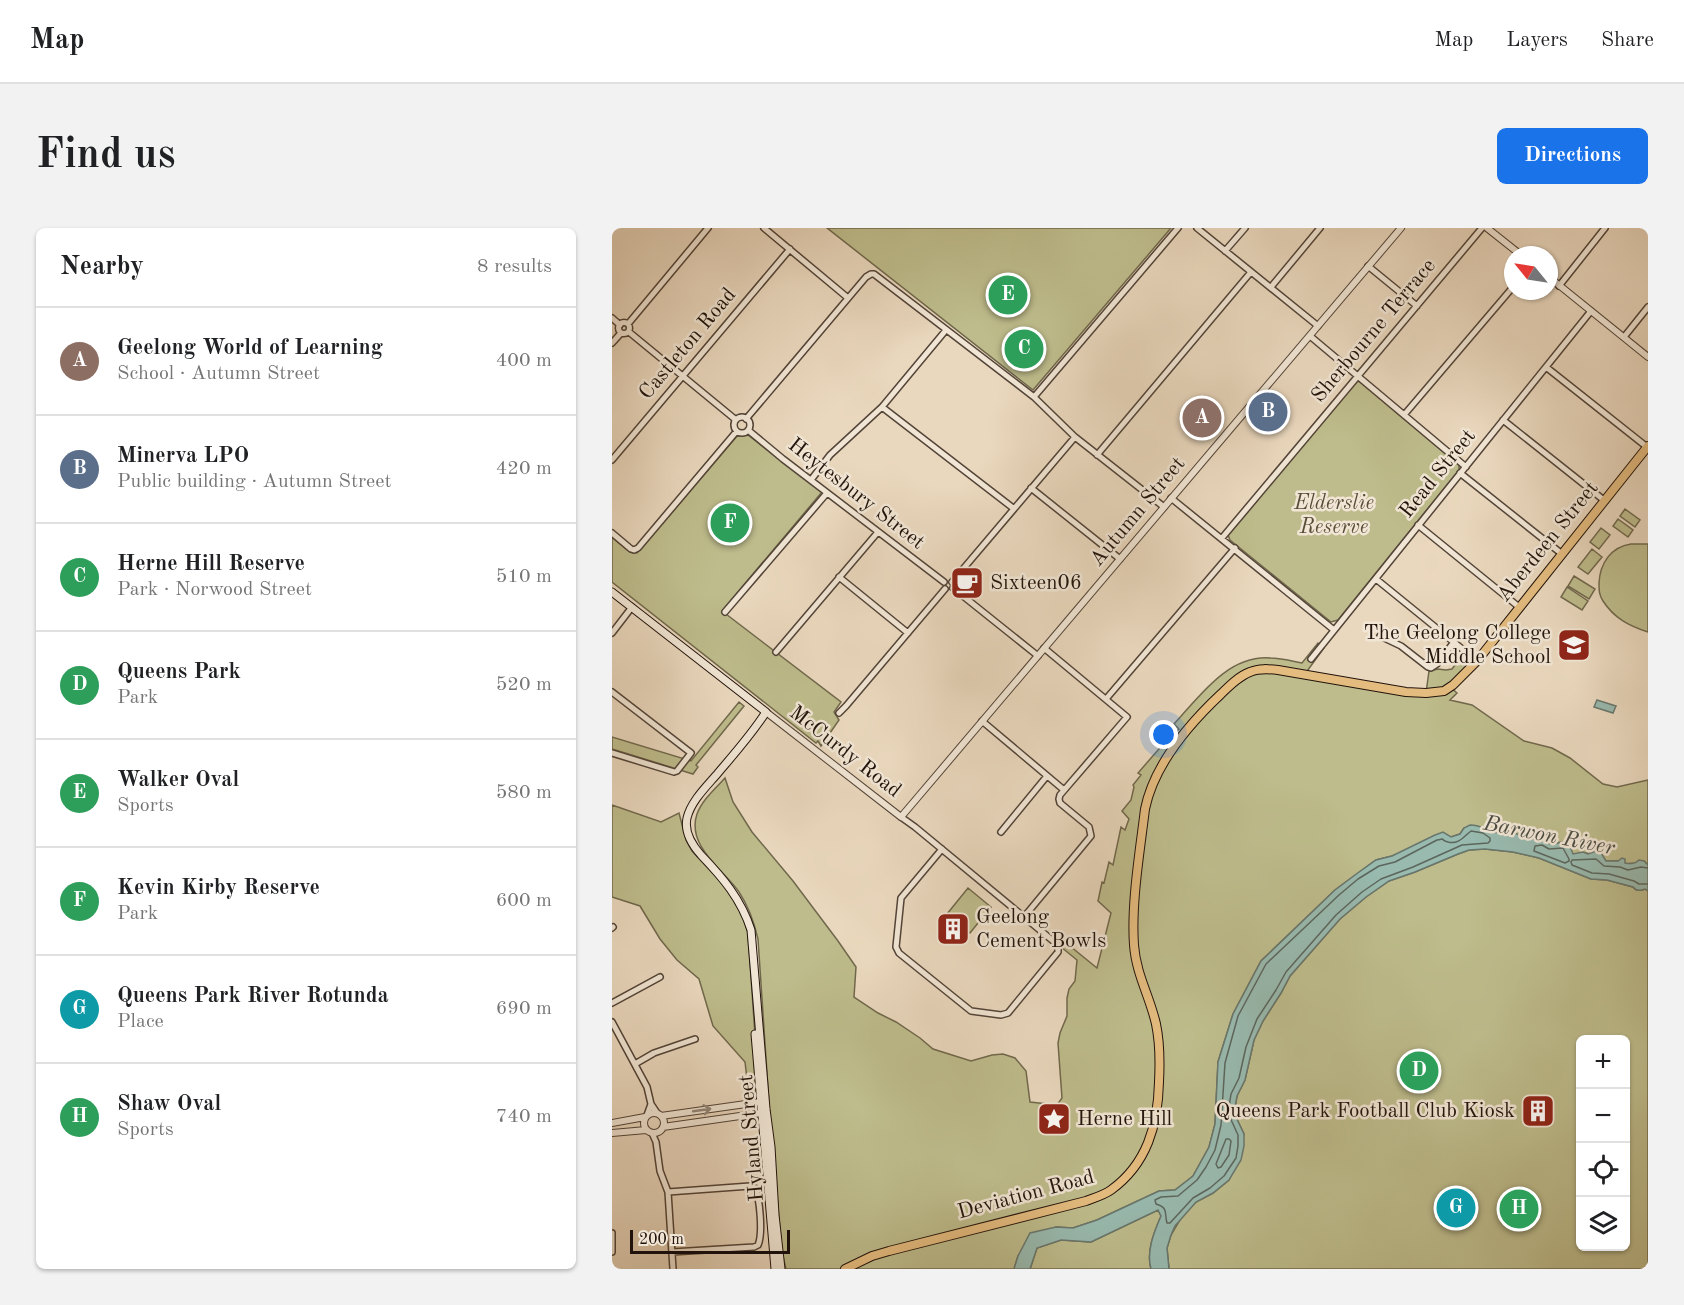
<!DOCTYPE html>
<html lang="en">
<head>
<meta charset="utf-8">
<style>
	body { margin:0; font-family:"Old Standard TT",serif; background:#f2f2f2; color:#202124 }
	.controls { position:absolute; right:18px; bottom:18px; display:grid; overflow:hidden; border-radius:9px; box-shadow:0 2px 4px #0004 }
	.controls button { width:54px; height:54px; display:grid; place-items:center; padding:0; border:0; border-bottom:2px solid #e0e0e0; background:#fff; color:#202124; font:30px sans-serif }
	.compass { position:absolute; left:892px; top:18px; width:54px; height:54px; border-radius:50%; background:#fff; box-shadow:0 2px 4px #0004; rotate:300deg }
	.scale { position:absolute; left:18px; bottom:15px; width:160px; box-sizing:border-box; padding-left:6px; border:3px solid #21130b; border-top:0; font-size:16px; line-height:21px; white-space:nowrap; color:#21130b; -webkit-text-stroke:4px #f1e6d5; paint-order:stroke }
	.you { position:absolute; left:552px; top:507px; width:21px; height:21px; margin:-15px; border:4px solid #fff; border-radius:50%; background:#1a73e8; box-shadow:0 0 0 9px #1a73e833 }
	.badge { display:grid; place-items:center; width:39px; height:39px; border-radius:50%; background:#1a73e8; color:#fff; font-size:20px; font-weight:700 }
	.pin { position:absolute; translate:-50% -50%; border:3px solid #fff; box-shadow:0 2px 6px #0006 }
	.list { margin:0; padding:0; list-style:none }
	h2 { display:flex; justify-content:space-between; align-items:center; height:78px; margin:0; padding:0 24px; font-size:26px }
	h2 small { font-size:20px; font-weight:400; color:#757577 }
	.list li { display:grid; grid-template-columns:39px 1fr auto; gap:18px; align-items:center; box-sizing:border-box; height:108px; padding:0 24px; border-top:2px solid #e0e0e0 }
	.list b { display:block; font-size:22px; white-space:nowrap }
	.list p { margin:0; font-size:20px; white-space:nowrap; color:#757577 }
	.list em { font-size:20px; font-style:normal; color:#757577 }
	.icon { flex:none; width:33px; height:33px; fill:none; stroke:currentColor; stroke-width:2; stroke-linecap:round; stroke-linejoin:round }
	.map { position:relative; flex:none; width:1036px; height:1041px; overflow:hidden; border-radius:9px }
	header { display:flex; align-items:center; gap:36px; box-sizing:border-box; height:84px; padding:0 30px; background:#fff; border-bottom:2px solid #e0e0e0 }
	header strong { font-size:28px }
	nav { display:flex; gap:33px; margin-inline-start:auto; font-size:21px }
	.intro { display:flex; align-items:center; justify-content:space-between; box-sizing:border-box; height:144px; padding:0 36px }
	h1 { margin:0; font-size:42px }
	.button { padding:15px 27px; border-radius:9px; background:#1a73e8; color:#fff; font-size:21px; font-weight:700 }
	main { display:flex; gap:36px; padding:0 36px }
	aside { flex:1; background:#fff; border-radius:9px; box-shadow:0 2px 4px #0004 }
	.map>svg:first-child { display:block }
	.green { fill:#bebc8c; stroke:#70684c; stroke-width:1.5; fill-rule:evenodd }
	.water { fill:#98baaf; stroke:#68776d; stroke-width:1.5 }
	.lines { fill:none; stroke-linecap:round; stroke-linejoin:round }
	.shore { stroke:#5c665d; stroke-width:1.5 }
	.minor-casing { stroke:#534438; stroke-width:8 }
	.tertiary-casing { stroke:#534438; stroke-width:8 }
	.secondary-casing { stroke:#21130b; stroke-width:9 }
	.primary-casing { stroke:#21130b; stroke-width:10 }
	.minor { stroke:#f1e6d5; stroke-width:5 }
	.tertiary { stroke:#f1e6d5; stroke-width:6 }
	.secondary { stroke:#f1e6d5; stroke-width:7 }
	.primary { stroke:#e5bc7f; stroke-width:8 }
	.oneway { stroke:#93877a }
	.labels { text-anchor:middle; dominant-baseline:central; stroke-width:5; stroke-linejoin:round; paint-order:stroke }
	.street-label { font-size:21px; fill:#21130b; stroke:#f1e6d5 }
	.park-label { font-size:21px; font-style:italic; fill:#584e38; stroke:#f1e6d5 }
	.poi-label { font-size:21px; fill:#21130b; stroke:#f1e6d5; text-anchor:start }
	.water-label { font-size:22px; font-style:italic; fill:#4b4d44; stroke:#f1e6d5 }
</style>
</head>
<body>
<header>
<strong>Map</strong>
<nav><a>Map</a><a>Layers</a><a>Share</a></nav>
</header>
<div class="intro"><h1>Find us</h1><a class="button">Directions</a></div>
<main>
<aside>
<h2>Nearby<small>8 results</small></h2>
<ul class="list">
<li><span class="badge" style="background:#8d6e63">A</span><div><b>Geelong World of Learning</b><p>School · Autumn Street</p></div><em>400 m</em></li>
<li><span class="badge" style="background:#5c6f8a">B</span><div><b>Minerva LPO</b><p>Public building · Autumn Street</p></div><em>420 m</em></li>
<li><span class="badge" style="background:#2e9e5b">C</span><div><b>Herne Hill Reserve</b><p>Park · Norwood Street</p></div><em>510 m</em></li>
<li><span class="badge" style="background:#2e9e5b">D</span><div><b>Queens Park</b><p>Park</p></div><em>520 m</em></li>
<li><span class="badge" style="background:#2e9e5b">E</span><div><b>Walker Oval</b><p>Sports</p></div><em>580 m</em></li>
<li><span class="badge" style="background:#2e9e5b">F</span><div><b>Kevin Kirby Reserve</b><p>Park</p></div><em>600 m</em></li>
<li><span class="badge" style="background:#0f9aa8">G</span><div><b>Queens Park River Rotunda</b><p>Place</p></div><em>690 m</em></li>
<li><span class="badge" style="background:#2e9e5b">H</span><div><b>Shaw Oval</b><p>Sports</p></div><em>740 m</em></li>
</ul>
</aside>
<div class="map">
<svg width="1036" height="1041" viewBox="0 0 1036 1041">
	<rect width="100%" height="100%" fill="#ead8be"/>
	<filter id="stains"><feTurbulence type="fractalNoise" baseFrequency=".00333" numOctaves="4"/><feColorMatrix values="0 0 0 0 .2 0 0 0 0 .09 0 0 0 0 .02 0 0 0 .5 -.17"/></filter>
	<radialGradient id="worn" r=".72"><stop offset=".6" stop-color="#630" stop-opacity="0"/><stop offset="1" stop-color="#630" stop-opacity=".3"/></radialGradient>
	<!-- green -->
	<path class="green" d="M215,0H559L421,162Z
		M745,153L748,154L847,237V242L726,392L719,394L618,312L616,307Z
		M136,207L210,264L110,383L229,474L222,484L227,492L209,518L206,513L204,515L0,354V309L18,324L25,325L125,208Z
		M1013,281L1028,292L1023,299L1008,288Z
		M1006,291L1021,302L1016,309L1001,298Z
		M989,300L998,307L987,321L978,314Z
		M1019,316H1036V404C1017,398 1002,390 991,373C987,367 987,362 987,355C988,335 999,319 1019,316Z
		M980,321L990,329L976,346L966,339Z
		M962,348L983,361L977,371L956,358Z
		M955,359L976,373L970,382L949,369Z
		M706,415L712,420L693,446L814,465L817,443L826,441L834,442L840,441L849,429L853,428L857,431L861,438L838,459L845,465L838,472L860,477L912,513L940,520L958,530L991,556L1005,559L1036,552V637L1032,633L1024,635L1013,636L1012,633H994L981,625C974,626 968,625 961,626L950,614L938,616L935,610L921,612L912,609L890,604H879L874,600H852L848,606L780,628L764,632L723,662L649,733L621,786L606,834L603,896L597,919L581,948L563,962L547,963L485,992L461,1000L444,999L406,1028L402,1041H243L244,1036L233,1041H174L170,1024L158,890L146,711C142,694 137,679 127,664C112,642 74,618 85,586C90,572 103,561 113,550L121,574L140,604L181,653L226,713L244,739L242,769L266,785L284,794L308,810L321,821L359,833L380,827L391,826L403,830L414,843L418,874L445,877L450,870L446,815L448,805L455,788V770L457,761L463,753L465,732L449,719L453,714L485,740L499,685L486,673L490,654L492,655L497,634L501,637L509,599L513,602L517,591L510,583L519,572L522,559L521,557L529,547L526,545L553,514L567,501L562,496C588,468 616,427 658,430C669,430 680,433 690,435Z
		M127,474L132,478L84,537L86,539L81,546L0,521V509L79,533Z
		M0,577L49,594L67,585L74,612L80,623L121,667L132,692L136,705L147,865L137,868L133,834L101,798L87,751L65,732L48,711L28,678L0,669Z
		M873,621L901,624L927,630L979,651L995,652L1021,659C1024,663 1028,663 1033,661L1036,663V1041H557L555,1020L559,1007L569,990L584,974L601,965L617,952L632,906L622,885L625,868L633,852L642,812L651,793L669,765L678,748L728,691L754,669L777,653L803,644L846,626L857,622ZM969,812H1014V1018H969Z
		M356,660L379,679L358,705L335,686Z
		M546,982L549,988C542,1004 534,1024 539,1041H418L425,1020L449,1012L479,1014Z"/>
	<!-- water -->
	<path class="water" d="M985,472L1004,478L1001,485L982,479Z
		M858,597C871,597 872,602 881,604C887,605 895,604 901,605C917,608 917,613 935,610V613L938,616L953,614L958,618L961,626L971,624L976,626L984,623H988L994,633H1006L1010,630L1013,631V635C1019,636 1023,636 1027,632L1032,633L1036,637V663L1033,661C1028,663 1024,663 1021,659L995,652L979,651L927,630L901,624L873,621L857,622L846,626L803,644L777,653L754,669L728,691L678,748L669,765L651,793L642,812L633,852L625,868L622,885L632,906V918L629,932L617,952L601,965L584,974L563,998L559,1007L555,1020L557,1041H539C534,1024 542,1004 549,988L546,982L479,1014L449,1012L425,1020L418,1041H402L406,1028L418,1005L444,999L461,1000L485,992L547,963L563,962L581,948L597,919L603,896L606,834L621,786L649,733L723,662L743,647L764,632L780,628L823,607L831,604L839,609L848,606L852,600Z"/>
	<g class="lines">
		<!-- shore -->
		<path class="shore" d="M859,603L871,605L878,610V613L876,615L850,617L801,639L769,651L750,664L724,687L674,744L664,762L645,791L634,819L627,850L619,866L616,885L626,907V918L624,930L612,948L598,960L581,970L558,995H555C552,985 557,980 544,976L543,972L549,969L566,968L585,952L594,939L603,922L609,897L613,835L626,788L654,736L727,667L746,651L767,638L783,634L825,612C836,610 826,611 836,614C847,617 852,608 859,603Z
			M930,617L937,621L951,620L957,631V633L953,635L922,623L923,618Z
			M1036,640L1029,639L1016,642L1008,639L992,638L984,631L960,632L959,634L960,637L980,645L997,646L1022,653L1027,656H1036
			M614,911H617L619,913L617,927L609,939L606,940L604,936Z"/>
		<defs>
			<path id="minor" d="M152,0L236,70
				M585,0L706,98
				M613,23L633,0
				M756,38L805,78
				M947,58L993,0
				M659,59L708,0
				M0,90L8,97
				M6.5 100a5.5 5.5 0 1 1 11 0a5.5 5.5 0 1 1-11 0Z
				M16,96L96,0
				M17,104L124,192
				M698,108L854,239
				M1012,109L1036,79
				M0,115L9,105
				M934,139L1035,219
				M422,169L566,0
				M270,179L401,280
				M792,187L901,59
				M122 197a8 8 0 1 1 16 0a8 8 0 1 1-16 0Z
				M134,191L254,49L259,46H262L422,169L463,209L552,279
				M891,192L993,273
				M136,202L171,231L332,354
				M485,227L639,44
				M0,232L178,21
				M848,245L950,326
				M199,252L218,227L270,179L334,102
				M419,260L508,331
				M559,270L722,402
				M806,297L907,379
				M0,305L19,321L22,322L26,320L124,204
				M610,310L870,0
				M227,349L296,405
				M764,351L865,433
				M340,354L463,209
				M341,360L426,428
				M113,384L215,265
				M0,405L20,379
				M768,408L789,418L816,439L819,440L825,436L842,414
				M164,424L266,304
				M699,431L979,83
				M0,464L79,525L65,543L62,544L0,525
				M494,471L623,320
				M227,485L234,478L333,361
				M370,493L452,562
				M289,589L303,599L446,717V724L396,785L389,787L359,783L287,725L284,719L289,670L330,621
				M389,604L435,548
				M412,689L479,608L477,599L448,575L447,571L448,567L515,489L432,420
				M0,700L1,699
				M0,775L48,749
				M0,794L35,859L39,876L35,887
				M23,836L42,825L83,811
				M39,876L45,885
				M40,905L44,914L48,943L56,964L61,1041
				M56,964L138,958L143,960C148,971 151,1006 146,1017L142,1019L60,1024
				M0,1005V1024"/>
			<path id="tertiary" d="M875,0L909,27
				M937,49L1036,129
				M154,484L289,589L789,0
				M32 895a10 10 0 1 1 20 0a10 10 0 1 1-20 0Z
				M49,888L148,874
				M0,895L33,889
				M51,899L149,885
				M0,905L34,902"/>
			<path id="secondary" d="M0,364L154,484C140,506 123,525 106,545C95,558 79,573 75,590C72,604 80,617 89,627C111,650 129,671 139,702L154,881L159,919L163,987L169,1041
				M143,806L163,1041"/>
			<path id="primary" d="M233,1041L260,1028L277,1023L474,973C482,970 492,967 499,962C535,936 546,897 547,854C548,835 548,815 544,796C538,769 524,746 522,717C519,675 528,623 533,581C542,537 577,496 609,466C617,458 627,448 638,444C647,440 657,441 666,442L794,464L814,465L832,463L841,457L865,433L1036,218"/>
		</defs>
		<!-- minor casing -->
		<use href="#minor" class="minor-casing"/>
		<!-- tertiary casing -->
		<use href="#tertiary" class="tertiary-casing"/>
		<!-- secondary casing -->
		<use href="#secondary" class="secondary-casing"/>
		<!-- primary casing -->
		<use href="#primary" class="primary-casing"/>
		<!-- minor -->
		<use href="#minor" class="minor"/>
		<!-- tertiary -->
		<use href="#tertiary" class="tertiary"/>
		<!-- secondary -->
		<use href="#secondary" class="secondary"/>
		<!-- primary -->
		<use href="#primary" class="primary"/>
	</g>
	<!-- one-way arrows -->
	<defs><path id="oneway-shaft" d="M-6 0H5M1.5-3L5.5 0L1.5 3" fill="none" stroke-width="1.6" stroke-linecap="round" stroke-linejoin="round" transform="scale(1.5)"/></defs>
	<use class="oneway" href="#oneway-shaft" transform="translate(90 882) rotate(-8)"/>
	<!-- icons -->
	<defs>
		<symbol id="cafe-square" viewBox="-11 -11 22 22"><rect x="-9" y="-9" width="18" height="18" rx="4" fill="#8f2418" stroke="#f1e6d5"/><path d="M-5.5-4.5H6V0H3Q3 3.5 0 3.5H-2.5Q-5.5 3.5-5.5 0ZM3-3.2v2h1.7v-2ZM-6 4.5H4V6H-6Z" fill="#fff"/></symbol>
		<symbol id="school-square" viewBox="-11 -11 22 22"><rect x="-9" y="-9" width="18" height="18" rx="4" fill="#8f2418" stroke="#f1e6d5"/><path d="M0-5L7-2L0 1L-7-2ZM-4 1L0 2.5L4 1V4Q0 6-4 4Z" fill="#fff"/></symbol>
		<symbol id="building-square" viewBox="-11 -11 22 22"><rect x="-9" y="-9" width="18" height="18" rx="4" fill="#8f2418" stroke="#f1e6d5"/><path d="M-4-6H4V6H1V3H-1V6H-4ZM-2.5-4.3h1.7v1.8h-1.7ZM.8-4.3h1.7v1.8H.8ZM-2.5-1h1.7V.8h-1.7ZM.8-1h1.7V.8H.8Z" fill="#fff"/></symbol>
		<symbol id="sight-square" viewBox="-11 -11 22 22"><rect x="-9" y="-9" width="18" height="18" rx="4" fill="#8f2418" stroke="#f1e6d5"/><path d="M0-6L1.8-2.2L6-1.7L2.9 1.2L3.7 5.4L0 3.3L-3.7 5.4L-2.9 1.2L-6-1.7L-1.8-2.2Z" fill="#fff"/></symbol>
	</defs>
	<g fill-rule="evenodd">
		<use href="#cafe-square" x="336" y="336" width="38" height="38"/>
		<use href="#school-square" x="943" y="398" width="38" height="38"/>
		<use href="#building-square" x="322" y="682" width="38" height="38"/>
		<use href="#building-square" x="907" y="864" width="38" height="38"/>
		<use href="#sight-square" x="423" y="872" width="38" height="38"/>
	</g>
	<g class="labels">
		<!-- street labels -->
		<g class="street-label">
			<text transform="translate(762 103) rotate(-50)">Sherbourne Terrace</text>
			<text transform="translate(76 116) rotate(-50)">Castleton Road</text>
			<text transform="translate(826 246) rotate(-51)">Read Street</text>
			<text transform="translate(244 266) rotate(38)">Heytesbury Street</text>
			<text transform="translate(526 284) rotate(-50)">Autumn Street</text>
			<text transform="translate(936 314) rotate(-51)">Aberdeen Street</text>
			<text transform="translate(233 524) rotate(38)">McCurdy Road</text>
			<text transform="translate(140 910) rotate(-95)">Hyland Street</text>
			<text transform="translate(414 967) rotate(-15)">Deviation Road</text>
		</g>
		<!-- park labels -->
		<g class="park-label">
			<text x="722" y="275">Elderslie<tspan x="722" dy="24">Reserve</tspan></text>
		</g>
		<!-- poi labels -->
		<g class="poi-label">
			<text x="378" y="355">Sixteen06</text>
			<text x="939" y="405" text-anchor="end">The Geelong College<tspan x="939" dy="24">Middle School</tspan></text>
			<text x="364" y="689">Geelong<tspan x="364" dy="24">Cement Bowls</tspan></text>
			<text x="903" y="883" text-anchor="end">Queens Park Football Club Kiosk</text>
			<text x="465" y="891">Herne Hill</text>
		</g>
		<!-- water labels -->
		<g class="water-label">
			<text transform="translate(937 608) rotate(11)">Barwon River</text>
		</g>
	</g>
	<rect width="100%" height="100%" filter="url(#stains)"/>
	<rect width="100%" height="100%" fill="url(#worn)"/>
</svg>
<div class="controls">
<button>+</button>
<button>−</button>
<button><svg class="icon" aria-label="locate" viewBox="0 0 24 24"><circle cx="12" cy="12" r="6"/><path d="M12 2v4M12 18v4M2 12h4M18 12h4"/></svg></button>
<button><svg class="icon" aria-label="layers" viewBox="0 0 24 24"><path d="M12 4l9 5-9 5-9-5zM3 14l9 5 9-5"/></svg></button>
</div>
<svg class="compass" viewBox="-18 -18 36 36"><path d="M0-13l5 13h-10z" fill="#e53935"/><path d="M0 13l5-13h-10z" fill="#757577"/></svg>
<div class="scale">200 m</div>
<div class="you"></div>
<div class="pin badge" style="left:590px;top:190px;background:#8d6e63">A</div>
<div class="pin badge" style="left:656px;top:184px;background:#5c6f8a">B</div>
<div class="pin badge" style="left:412px;top:121px;background:#2e9e5b">C</div>
<div class="pin badge" style="left:807px;top:843px;background:#2e9e5b">D</div>
<div class="pin badge" style="left:396px;top:67px;background:#2e9e5b">E</div>
<div class="pin badge" style="left:118px;top:295px;background:#2e9e5b">F</div>
<div class="pin badge" style="left:844px;top:980px;background:#0f9aa8">G</div>
<div class="pin badge" style="left:907px;top:981px;background:#2e9e5b">H</div>
</div>
</main>
</body>
</html>
